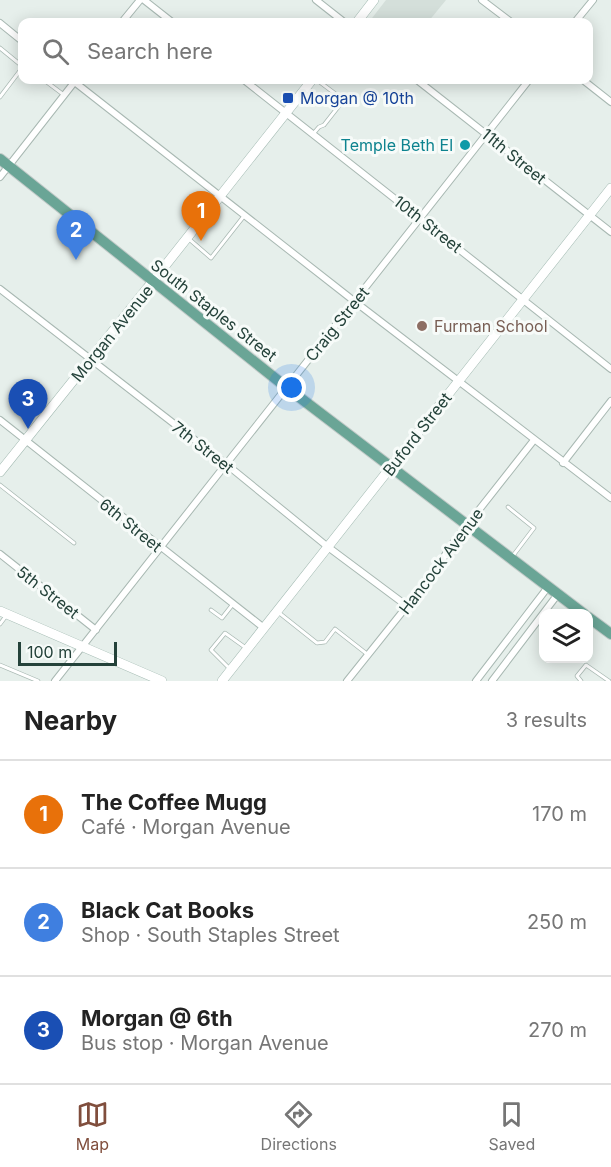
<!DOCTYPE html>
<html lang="en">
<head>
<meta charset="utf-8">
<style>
	body { margin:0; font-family:Inter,sans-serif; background:#f6f6f6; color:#222 }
	.controls { position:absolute; right:18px; bottom:18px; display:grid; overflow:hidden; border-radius:12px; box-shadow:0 3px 15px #0003 }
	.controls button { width:54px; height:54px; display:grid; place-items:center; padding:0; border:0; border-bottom:2px solid #e0e0e0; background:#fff; color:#222; font:30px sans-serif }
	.scale { position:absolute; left:18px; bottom:15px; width:99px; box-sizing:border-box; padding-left:6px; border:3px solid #24423a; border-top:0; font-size:16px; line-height:21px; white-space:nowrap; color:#24423a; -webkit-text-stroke:4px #f7fbf9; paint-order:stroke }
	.you { position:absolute; left:292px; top:388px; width:21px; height:21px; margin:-15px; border:4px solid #fff; border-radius:50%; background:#1a73e8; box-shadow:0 0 0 9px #1a73e833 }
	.badge { display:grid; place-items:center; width:39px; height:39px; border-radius:50%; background:#804e3d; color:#fff; font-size:20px; font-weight:700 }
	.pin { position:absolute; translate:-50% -50px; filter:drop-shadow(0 2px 3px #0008) }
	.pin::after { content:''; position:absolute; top:32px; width:21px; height:18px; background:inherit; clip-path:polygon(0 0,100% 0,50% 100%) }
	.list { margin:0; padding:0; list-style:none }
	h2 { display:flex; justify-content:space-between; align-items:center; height:78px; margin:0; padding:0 24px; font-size:26px }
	h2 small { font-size:20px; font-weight:400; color:#767676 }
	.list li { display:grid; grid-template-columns:39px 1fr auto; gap:18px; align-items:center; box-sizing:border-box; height:108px; padding:0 24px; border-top:2px solid #e0e0e0 }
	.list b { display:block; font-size:22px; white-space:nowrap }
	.list p { margin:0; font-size:20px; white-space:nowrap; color:#767676 }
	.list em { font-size:20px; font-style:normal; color:#767676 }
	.icon { flex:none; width:33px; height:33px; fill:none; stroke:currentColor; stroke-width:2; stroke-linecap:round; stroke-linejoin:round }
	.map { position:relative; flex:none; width:611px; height:681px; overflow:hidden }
	.search { position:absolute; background:#fff; box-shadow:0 3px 15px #0003; left:18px; right:18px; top:18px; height:66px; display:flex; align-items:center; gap:15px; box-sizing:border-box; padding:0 21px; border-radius:12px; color:#767676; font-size:22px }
	.sheet { height:402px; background:#fff }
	nav { display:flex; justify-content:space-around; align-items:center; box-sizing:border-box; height:84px; border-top:2px solid #e0e0e0; background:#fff; font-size:16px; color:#767676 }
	nav a { display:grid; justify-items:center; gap:3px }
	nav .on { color:#804e3d }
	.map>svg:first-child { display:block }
	.built { fill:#d4dfda }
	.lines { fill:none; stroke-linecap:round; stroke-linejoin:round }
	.lane-casing { stroke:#a8b8b2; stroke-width:4.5 }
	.street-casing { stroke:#a8b8b2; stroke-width:8 }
	.secondary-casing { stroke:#a4bbb3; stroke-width:10 }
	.primary-casing { stroke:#c2cac8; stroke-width:12 }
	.lane { stroke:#fff; stroke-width:3 }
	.street { stroke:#fff; stroke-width:6 }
	.secondary { stroke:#fff; stroke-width:9 }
	.primary { stroke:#6aa596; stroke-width:10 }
	.transit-dot { fill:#1a4fb4; stroke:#f7fbf9; stroke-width:2 }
	.culture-dot { fill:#0f9aa8; stroke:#f7fbf9; stroke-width:2 }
	.education-dot { fill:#8d6e63; stroke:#f7fbf9; stroke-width:2 }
	.labels { text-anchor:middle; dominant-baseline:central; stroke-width:6; stroke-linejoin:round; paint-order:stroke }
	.transit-label { font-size:16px; fill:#164399; stroke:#f7fbf9; text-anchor:start }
	.culture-label { font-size:16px; fill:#0d838f; stroke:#f7fbf9; text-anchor:end }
	.street-label { font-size:16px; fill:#24423a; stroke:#f7fbf9 }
	.education-label { font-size:16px; fill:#785e54; stroke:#f7fbf9; text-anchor:start }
</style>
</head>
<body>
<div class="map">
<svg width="611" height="681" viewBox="0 0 611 681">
	<rect width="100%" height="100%" fill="#e6efeb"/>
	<!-- built -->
	<path class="built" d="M386,0H446L428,22H369Z"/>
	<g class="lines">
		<defs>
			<path id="lane" d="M0,48L22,66
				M44,80L64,95
				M0,97L22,68
				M313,134L319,127L324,125L342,102L341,98L317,80
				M189,239L211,258L244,216
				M0,485L74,543
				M508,507L534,528L512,557
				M211,610L222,618L233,604
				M278,612L317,643L325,642L335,629L367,654
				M0,624L6,616
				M0,665L38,681
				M230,669L211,650L225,633L246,648
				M581,681L577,676L586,665L609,681"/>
			<path id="street" d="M144,0L172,22
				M316,0L344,22
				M482,0L511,22
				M122,22L140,0
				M575,22L593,0
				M0,23L22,41
				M72,80L354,301L611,498
				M244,80L611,369
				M417,80L611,232
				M583,80L611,102
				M0,177L76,80
				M0,289L226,464L328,547L407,606
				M0,420L264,628
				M563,463L611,401
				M0,554L96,630
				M55,681L529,80
				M347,681L439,566L449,548L534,440
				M476,681L548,587
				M492,681L558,594"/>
			<path id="secondary" d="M357,22L374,0
				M0,472L153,281L312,80
				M0,611L162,681
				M222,681L611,188"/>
			<path id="primary" d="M0,159L286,387L584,614
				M588,617L611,634"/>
		</defs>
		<!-- lane casing -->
		<use href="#lane" class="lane-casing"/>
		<!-- street casing -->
		<use href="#street" class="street-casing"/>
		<!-- secondary casing -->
		<use href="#secondary" class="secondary-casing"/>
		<!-- primary casing -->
		<use href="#primary" class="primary-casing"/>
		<!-- lane -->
		<use href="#lane" class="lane"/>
		<!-- street -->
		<use href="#street" class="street"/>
		<!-- secondary -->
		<use href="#secondary" class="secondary"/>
		<!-- primary -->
		<use href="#primary" class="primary"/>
	</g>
	<!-- markers -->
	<rect class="transit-dot" x="282" y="92" width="12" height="12" rx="3"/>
	<circle class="culture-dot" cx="465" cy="145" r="6"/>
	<circle class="education-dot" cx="422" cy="326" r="6"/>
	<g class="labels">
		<!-- transit labels -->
		<g class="transit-label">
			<text x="300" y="98">Morgan @ 10th</text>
		</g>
		<!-- culture labels -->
		<g class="culture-label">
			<text x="453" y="145">Temple Beth El</text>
		</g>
		<!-- street labels -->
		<g class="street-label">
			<text transform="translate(514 156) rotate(39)">11th Street</text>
			<text transform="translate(428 224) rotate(38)">10th Street</text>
			<text transform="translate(214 310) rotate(38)">South Staples Street</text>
			<text transform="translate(337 324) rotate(-51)">Craig Street</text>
			<text transform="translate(112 333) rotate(-51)">Morgan Avenue</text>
			<text transform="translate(417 434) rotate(-52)">Buford Street</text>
			<text transform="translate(203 447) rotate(38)">7th Street</text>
			<text transform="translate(131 525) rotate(39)">6th Street</text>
			<text transform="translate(441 561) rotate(-53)">Hancock Avenue</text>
			<text transform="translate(48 592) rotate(38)">5th Street</text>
		</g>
		<!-- education labels -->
		<g class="education-label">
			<text x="434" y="326">Furman School</text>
		</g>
	</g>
</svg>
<div class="controls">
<button><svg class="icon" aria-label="layers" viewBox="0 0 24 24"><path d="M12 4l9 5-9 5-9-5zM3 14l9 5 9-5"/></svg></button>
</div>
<div class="scale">100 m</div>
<div class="you"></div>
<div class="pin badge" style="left:201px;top:241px;background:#e8710a">1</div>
<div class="pin badge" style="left:76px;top:260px;background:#3f7fe0">2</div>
<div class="pin badge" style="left:28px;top:429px;background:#1a4fb4">3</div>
<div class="search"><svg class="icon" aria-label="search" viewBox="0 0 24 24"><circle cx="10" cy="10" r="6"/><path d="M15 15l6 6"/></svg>Search here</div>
</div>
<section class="sheet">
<h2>Nearby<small>3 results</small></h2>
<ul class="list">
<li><span class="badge" style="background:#e8710a">1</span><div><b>The Coffee Mugg</b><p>Café · Morgan Avenue</p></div><em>170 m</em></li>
<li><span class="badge" style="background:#3f7fe0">2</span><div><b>Black Cat Books</b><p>Shop · South Staples Street</p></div><em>250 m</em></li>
<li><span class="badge" style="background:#1a4fb4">3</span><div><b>Morgan @ 6th</b><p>Bus stop · Morgan Avenue</p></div><em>270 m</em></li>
</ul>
</section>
<nav>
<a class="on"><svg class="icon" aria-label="map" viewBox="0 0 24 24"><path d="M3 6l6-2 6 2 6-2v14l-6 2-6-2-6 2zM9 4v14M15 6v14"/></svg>Map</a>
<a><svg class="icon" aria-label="directions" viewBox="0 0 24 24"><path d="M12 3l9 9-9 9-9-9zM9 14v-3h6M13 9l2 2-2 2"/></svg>Directions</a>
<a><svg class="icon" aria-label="saved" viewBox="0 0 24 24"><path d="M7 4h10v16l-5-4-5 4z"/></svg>Saved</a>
</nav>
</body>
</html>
